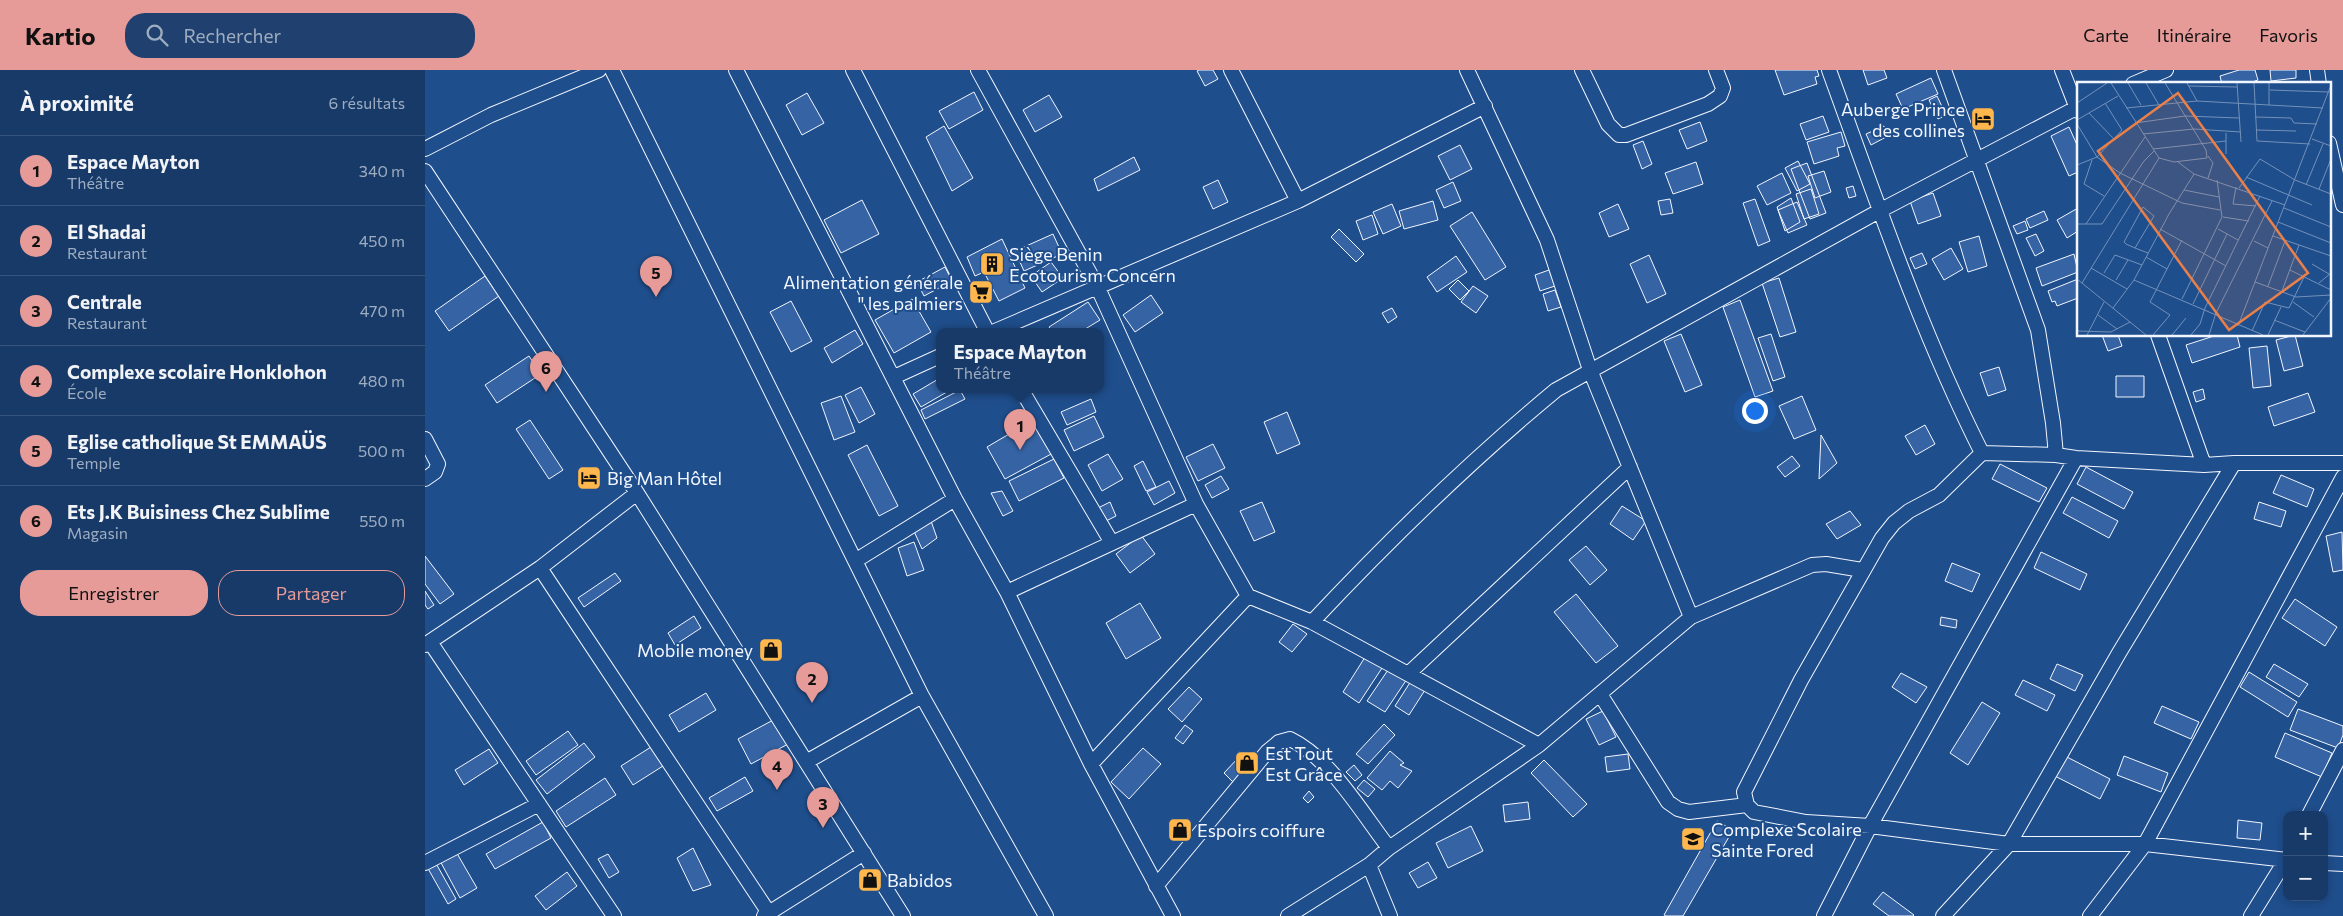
<!DOCTYPE html>
<html lang="fr">
<head>
<meta charset="utf-8">
<style>
	body { margin:0; font-family:Commissioner,sans-serif; background:#20416f; color:#f1f3f6 }
	.controls { position:absolute; right:15px; bottom:15px; display:grid; overflow:hidden; border-radius:10px; box-shadow:0 2px 8px #0003 }
	.controls button { width:45px; height:45px; display:grid; place-items:center; padding:0; border:0; border-bottom:1px solid #36547d; background:#173a69; color:#f1f3f6; font:25px sans-serif }
	.you { position:absolute; left:1329px; top:340px; width:18px; height:18px; margin:-12px; border:4px solid #fff; border-radius:50%; background:#1a73e8; box-shadow:0 0 0 8px #1a73e833 }
	.badge { display:grid; place-items:center; width:32px; height:32px; border-radius:50%; background:#e69b98; color:#111; font-size:16px; font-weight:700 }
	.pin { position:absolute; translate:-50% -41px; filter:drop-shadow(0 1px 2px #0008) }
	.pin::after { content:''; position:absolute; top:26px; width:18px; height:15px; background:inherit; clip-path:polygon(0 0,100% 0,50% 100%) }
	.popup { position:absolute; left:511px; top:258px; width:168px; height:65px; box-sizing:border-box; display:grid; place-content:center; border-radius:10px; background:#173a69; filter:drop-shadow(0 1px 4px #0005); font-size:16px; white-space:nowrap; color:#9eadc0 }
	.popup b { font-size:19px; color:#f1f3f6 }
	.popup::after { content:''; position:absolute; left:50%; top:100%; margin-left:-10px; border:10px solid transparent; border-top-color:#173a69 }
	.list { margin:0; padding:0; list-style:none }
	h2 { display:flex; justify-content:space-between; align-items:center; height:65px; margin:0; padding:0 20px; font-size:21px }
	h2 small { font-size:16px; font-weight:400; color:#9eadc0 }
	.list li { display:grid; grid-template-columns:32px 1fr auto; gap:15px; align-items:center; box-sizing:border-box; height:70px; padding:0 20px; border-top:1px solid #36547d }
	.list b { display:block; font-size:19px; white-space:nowrap }
	.list p { margin:0; font-size:16px; white-space:nowrap; color:#9eadc0 }
	.list em { font-size:16px; font-style:normal; color:#9eadc0 }
	.actions { display:flex; gap:10px; padding:15px 20px }
	.actions a { flex:1; padding:11px 0; border:1px solid #e69b98; border-radius:20px; text-align:center; font-size:18px; color:#e69b98 }
	.actions .main { background:#e69b98; color:#111 }
	.icon { flex:none; width:28px; height:28px; fill:none; stroke:currentColor; stroke-width:2; stroke-linecap:round; stroke-linejoin:round }
	.map { position:relative; flex:none; width:1918px; height:846px; overflow:hidden }
	header { display:flex; align-items:center; gap:30px; box-sizing:border-box; height:70px; padding:0 25px; background:#e69b98; color:#111 }
	header strong { font-size:24px }
	nav { display:flex; gap:28px; margin-inline-start:auto; font-size:18px }
	.search { width:350px; height:45px; background:#20416f; display:flex; align-items:center; gap:12px; box-sizing:border-box; padding:0 18px; border-radius:20px; color:#9eadc0; font-size:19px }
	main { display:flex }
	aside { flex:1; background:#173a69 }
	.map>svg:first-child { display:block }
	.building { fill:#3563a3; stroke:#f2f6ff }
	.lines { fill:none; stroke-linecap:round; stroke-linejoin:round }
	.street-casing { stroke:#f2f6ff; stroke-width:16 }
	.street { stroke:#1f4e8c; stroke-width:14 }
	.labels { text-anchor:middle; dominant-baseline:central; stroke-width:4; stroke-linejoin:round; paint-order:stroke }
	.poi-label { font-size:18px; fill:#f2f6ff; stroke:#1f4e8c; text-anchor:start }
	.inset-road { fill:none; stroke:#7391ba; stroke-width:1 }
	.view { fill:#ea8049; fill-opacity:0.15; stroke:#ea8049; stroke-width:2.5 }
	.inset-edge { fill:none; stroke:#f2f6ff; stroke-width:2.5 }
</style>
</head>
<body>
<header>
<strong>Kartio</strong>
<div class="search"><svg class="icon" aria-label="search" viewBox="0 0 24 24"><circle cx="10" cy="10" r="6"/><path d="M15 15l6 6"/></svg>Rechercher</div>
<nav><a>Carte</a><a>Itinéraire</a><a>Favoris</a></nav>
</header>
<main>
<aside>
<h2>À proximité<small>6 résultats</small></h2>
<ul class="list">
<li><span class="badge">1</span><div><b>Espace Mayton</b><p>Théâtre</p></div><em>340 m</em></li>
<li><span class="badge">2</span><div><b>El Shadai</b><p>Restaurant</p></div><em>450 m</em></li>
<li><span class="badge">3</span><div><b>Centrale</b><p>Restaurant</p></div><em>470 m</em></li>
<li><span class="badge">4</span><div><b>Complexe scolaire Honklohon</b><p>École</p></div><em>480 m</em></li>
<li><span class="badge">5</span><div><b>Eglise catholique St EMMAÜS</b><p>Temple</p></div><em>500 m</em></li>
<li><span class="badge">6</span><div><b>Ets J.K Buisiness Chez Sublime</b><p>Magasin</p></div><em>550 m</em></li>
</ul>
<div class="actions"><a class="main">Enregistrer</a><a>Partager</a></div>
</aside>
<div class="map">
<svg width="1918" height="846" viewBox="0 0 1918 846">
	<rect width="100%" height="100%" fill="#1f4e8c"/>
	<!-- building -->
	<path class="building" d="M774,0H788L793,9L780,16L772,1Z
		M1350,0H1392L1394,6L1390,7L1392,14L1359,25Z
		M1438,0H1459L1462,8L1443,15Z
		M1814,0H1830L1833,10L1821,14H1797L1795,6Z
		M1845,0H1871V8L1846,11Z
		M1506,8L1513,24L1478,39L1471,24Z
		M549,22L558,40L524,59L514,41Z
		M382,23L399,53L377,65L361,35Z
		M624,25L637,47L610,62L598,40Z
		M1512,26L1521,45L1513,49L1504,30Z
		M1398,46L1404,62L1381,70L1375,54Z
		M1275,52L1282,71L1262,79L1254,60Z
		M519,56L548,108L527,121L501,67Z
		M1459,56L1463,66L1446,75L1441,64Z
		M1644,57L1653,77V102L1644,106L1626,66Z
		M1416,62L1420,76L1412,78L1414,86L1389,94L1382,72Z
		M1218,71L1227,94L1217,99L1208,75Z
		M1035,75L1047,99L1025,110L1013,86Z
		M709,87L715,100L673,121L669,109Z
		M1373,91L1385,114L1372,121L1360,98Z
		M1271,92L1278,114L1248,124L1240,103Z
		M1382,93L1401,143L1385,149L1366,99Z
		M1399,101L1406,122L1390,128L1383,106Z
		M1357,103L1366,123L1342,135L1332,116Z
		M793,110L803,132L788,139L778,117Z
		M1028,112L1036,131L1019,138L1011,120Z
		M1428,116L1431,126L1424,128L1421,118Z
		M1386,119L1394,144L1379,149L1371,124Z
		M1508,123L1516,146L1493,154L1485,131Z
		M1366,128L1375,152L1360,161L1352,137Z
		M1245,129L1248,143L1236,145L1233,131Z
		M1330,129L1345,171L1333,176L1318,133Z
		M437,130L454,164L416,183L399,150Z
		M1008,131L1013,150L979,159L974,141Z
		M1372,132L1382,155L1363,163L1353,140Z
		M967,134L976,156L958,164L948,142Z
		M1193,134L1204,159L1184,167L1174,143Z
		M1653,138V161L1642,168L1632,150Z
		M1619,141L1623,150L1605,158L1601,149Z
		M1047,142L1081,197L1060,210L1025,156Z
		M947,145L953,164L938,170L931,151Z
		M1600,151L1603,160L1592,164L1588,156Z
		M914,159L939,184L931,192L906,167Z
		M628,164L637,184L599,201L590,181Z
		M1611,164L1619,181L1610,186L1601,168Z
		M1554,166L1562,196L1543,202L1534,172Z
		M577,169L600,218L574,231L559,202L550,206L542,187Z
		M1526,178L1538,199L1519,210L1507,189Z
		M1497,183L1502,194L1490,199L1485,188Z
		M1649,184L1653,202L1617,216L1611,198Z
		M1224,185L1241,224L1222,233L1205,194Z
		M1031,186L1042,202L1012,222L1002,207Z
		M626,192L638,208L617,222L606,206Z
		M520,197L527,211L499,226L492,212Z
		M1124,200L1130,216L1115,221L1110,205Z
		M60,206L74,226L24,261L10,241Z
		M1354,208L1371,262L1355,267L1337,213Z
		M1653,209V228L1632,236L1630,231L1627,232L1623,221Z
		M1033,210L1044,221L1035,230L1024,219Z
		M1048,216L1063,226L1051,243L1036,232Z
		M1130,220L1136,237L1123,241L1118,224Z
		M726,225L738,243L710,262L698,245Z
		M487,229L506,262L469,283L450,250Z
		M1315,230L1348,321L1330,327L1298,237Z
		M366,231L387,271L366,282L345,242Z
		M663,232L675,250L657,261H627L624,257Z
		M967,238L972,247L963,253L957,243Z
		M430,260L438,274L407,293L399,278Z
		M1256,264L1277,315L1260,322L1239,271Z
		M1346,264L1360,307L1348,311L1333,268Z
		M1677,265H1693L1697,276L1683,281Z
		M1792,265H1812L1815,277L1767,293L1761,275Z
		M1870,265L1878,296L1859,301L1851,270Z
		M1842,276L1846,316L1828,318L1824,278Z
		M104,286L116,304L72,333L60,315Z
		M1574,297L1581,320L1563,326L1555,303Z
		M1691,306H1719V327H1691Z
		M515,308V319H527L496,337L488,324Z
		M436,317L450,344L434,353L420,325Z
		M1778,319L1780,329L1771,332L1768,322Z
		M535,320L540,329L500,349L496,340Z
		M1883,323L1890,342L1849,356L1843,337Z
		M416,326L430,362L409,370L396,333Z
		M1377,326L1391,360L1369,369L1354,336Z
		M666,329L671,342L642,355L636,342Z
		M862,342L875,374L852,384L839,352Z
		M669,346L679,367L649,381L639,360Z
		M105,350L138,400L124,409L91,359Z
		M608,350L628,383L580,409L562,377Z
		M1500,355L1510,374L1491,385L1480,366Z
		M1396,365L1412,393L1394,409Z
		M788,374L800,398L773,411L761,387Z
		M442,375L473,436L454,446L423,385Z
		M683,384L698,409L677,421L663,395Z
		M1367,386L1375,396L1360,407L1352,397Z
		M629,389L639,408L594,431L584,411Z
		M718,391L731,417L721,421L709,396Z
		M1575,394L1622,418L1614,432L1567,409Z
		M1661,397L1708,422L1699,439L1652,414Z
		M1856,405L1889,419L1882,437L1848,423Z
		M796,406L804,419L787,428L780,415Z
		M744,411L750,423L729,435L722,422Z
		M577,421L588,441L578,446L566,423Z
		M1647,427L1693,451L1684,468L1638,443Z
		M685,432L691,446L677,453L671,439Z
		M837,432L850,462L829,471L815,441Z
		M1834,432L1861,441L1856,457L1829,449Z
		M1197,436L1221,451L1208,470L1185,454Z
		M1425,441L1436,455L1412,469L1401,454Z
		M506,451L512,468L497,479L488,459Z
		M1917,462L1918,500L1908,502L1901,466Z
		M716,465L730,484L705,503L691,484Z
		M489,472L499,500L482,506L473,478Z
		M1161,476L1182,500L1165,515L1144,490Z
		M1616,482L1662,504L1655,520L1609,498Z
		M0,486L29,524L15,534L0,514Z
		M1527,493L1555,504L1547,522L1520,511Z
		M190,503L196,511L159,537L153,528Z
		M0,521L9,535L3,539L0,535Z
		M1151,524L1193,576L1171,593L1129,542Z
		M1870,529L1912,557L1900,576L1857,548Z
		M715,533L736,568L701,589L681,553Z
		M269,546L276,558L250,575L243,563Z
		M1516,547L1532,550L1531,558L1515,555Z
		M868,554L882,564L867,582L854,572Z
		M942,584L959,595L934,633L918,622Z
		M1632,594L1658,605L1650,621L1625,609Z
		M1849,594L1883,614L1874,627L1841,607Z
		M965,597L982,609L960,642L942,631Z
		M1824,602L1872,632L1863,647L1815,617Z
		M1476,603L1502,617L1491,633L1467,617Z
		M1598,610L1630,625L1622,641L1590,625Z
		M986,611L1000,620L984,645L970,636Z
		M764,617L777,629L757,652L743,639Z
		M281,623L291,640L254,662L244,645Z
		M1557,632L1575,643L1543,695L1525,683Z
		M1737,636L1774,652L1766,669L1729,653Z
		M1873,639L1918,656V665L1913,678L1865,660Z
		M1178,641L1191,667L1174,675L1161,649Z
		M350,649L363,674L326,694L313,669Z
		M959,654L970,665L943,694L931,684Z
		M760,655L768,661L758,674L750,668Z
		M143,661L153,675L111,705L101,691Z
		M1860,663L1907,683L1897,707L1850,687Z
		M159,673L170,687L122,724L111,710Z
		M226,677L238,696L208,715L196,696Z
		M718,678L736,694L704,729L686,712Z
		M64,679L73,693L39,715L30,700Z
		M965,681L979,693L975,695L987,701L973,718L965,711L957,720L942,708Z
		M1203,684L1205,699L1182,702L1180,687Z
		M1636,684L1685,709L1675,729L1626,704Z
		M1699,686L1743,703L1736,722L1692,705Z
		M814,687L825,698L810,714L799,703Z
		M1119,690L1162,734L1148,747L1106,703Z
		M929,695L937,705L930,711L921,702Z
		M320,707L328,721L292,741L284,728Z
		M180,708L191,725L141,757L131,741Z
		M939,710L950,719L943,727L932,718Z
		M884,721L889,727L883,733L878,728Z
		M1103,732L1105,749L1080,752L1078,735Z
		M1813,750L1837,753L1835,770L1812,768Z
		M1292,751L1308,760L1258,846H1241L1239,845Z
		M118,752L126,768L70,799L61,784Z
		M1046,756L1058,781L1023,798L1011,773Z
		M268,778L286,815L268,821L252,788Z
		M30,780L52,818L35,828L14,789Z
		M183,784L194,802L184,808L173,789Z
		M9,790L31,829L23,834L1,795Z
		M1003,792L1012,808L993,818L984,803Z
		M142,802L152,816L121,840L110,826Z
		M1458,822L1489,845L1488,846H1464L1448,834Z"/>
	<g class="lines">
		<defs>
			<path id="street" d="M187,0L497,626L621,846
				M311,0L530,429L582,522L666,694L748,846
				M428,0L562,261
				M553,0L673,218L771,434L823,526L887,552L1114,675
				M806,0L873,131
				M1042,0L1122,170L1165,300L1266,547
				M1157,0L1183,54L1194,65H1201L1283,34L1295,26L1298,18L1291,0
				M1404,0C1451,129 1495,260 1557,383
				M1519,0L1613,260L1628,353L1631,385
				M1637,0L1653,41
				M1892,0L1894,14
				M1708,14L1741,0
				M1904,73L1918,135
				M0,79L66,45L174,0
				M0,101L212,423L478,846
				M570,261L873,131L1060,36
				M1733,265L1779,395
				M469,307L515,286
				M596,319L687,473
				M0,369L13,394L10,402L0,409
				M430,491L530,429
				M115,498L344,843
				M582,522L771,434
				M887,552C964,470 1044,392 1131,320L1456,140L1653,37
				M5,572L189,846
				M0,575L115,498L212,423
				M983,604L1205,397
				M1175,624L1243,732L1253,739L1264,742L1322,735
				M381,692L497,626
				M666,694L823,526
				M1884,745L1918,680
				M1862,790L1720,774H1584L1445,756L1381,752L1329,742L1322,735L1319,722L1376,610L1457,468L1469,453L1484,441L1514,425L1557,383L1631,385L1651,388L1779,395L1809,393H1918
				M0,793L114,734
				M1899,793L1918,794
				M944,795L965,846
				M731,816L842,682L854,672L865,669C905,688 937,743 964,778
				M339,846L439,783
				M863,846L944,795L964,778L1114,675L1266,547L1387,495L1401,494L1437,500
				M1399,846L1445,756L1651,388
				M1518,846L1584,774L1694,583L1809,393
				M1665,846L1720,774L1918,407
				M1826,846L1862,788"/>
		</defs>
		<!-- street casing -->
		<use href="#street" class="street-casing"/>
		<!-- street -->
		<use href="#street" class="street"/>
	</g>
	<!-- icons -->
	<defs>
		<symbol id="hotel-square" viewBox="-11 -11 22 22"><rect x="-9" y="-9" width="18" height="18" rx="4" fill="#ffb74d" stroke="#1f4e8c"/><path d="M-6-4.5h1.5V1H6V5H4.5V3h-9V5H-6ZM-4 0a1.8 1.8 0 1 1 3.6 0ZM.5 0V-2.5h3Q6-2.5 6 0Z" fill="#111"/></symbol>
		<symbol id="building-square" viewBox="-11 -11 22 22"><rect x="-9" y="-9" width="18" height="18" rx="4" fill="#ffb74d" stroke="#1f4e8c"/><path d="M-4-6H4V6H1V3H-1V6H-4ZM-2.5-4.3h1.7v1.8h-1.7ZM.8-4.3h1.7v1.8H.8ZM-2.5-1h1.7V.8h-1.7ZM.8-1h1.7V.8H.8Z" fill="#111"/></symbol>
		<symbol id="supermarket-square" viewBox="-11 -11 22 22"><rect x="-9" y="-9" width="18" height="18" rx="4" fill="#ffb74d" stroke="#1f4e8c"/><path d="M-6-5.5h2.5l.6 2H6L4.5 2H-2.5L-4.4-4H-6ZM-1.5 3.2a1.3 1.3 0 1 0 .1 0ZM3 3.2a1.3 1.3 0 1 0 .1 0Z" fill="#111"/></symbol>
		<symbol id="shop-square" viewBox="-11 -11 22 22"><rect x="-9" y="-9" width="18" height="18" rx="4" fill="#ffb74d" stroke="#1f4e8c"/><path d="M-5-2.5h2.3a2.7 3.5 0 0 1 5.4 0H5L5.5 6h-11ZM-1.5-2.5h3a1.5 2.3 0 0 0-3 0Z" fill="#111"/></symbol>
		<symbol id="school-square" viewBox="-11 -11 22 22"><rect x="-9" y="-9" width="18" height="18" rx="4" fill="#ffb74d" stroke="#1f4e8c"/><path d="M0-5L7-2L0 1L-7-2ZM-4 1L0 2.5L4 1V4Q0 6-4 4Z" fill="#111"/></symbol>
	</defs>
	<g fill-rule="evenodd">
		<use href="#hotel-square" x="1544" y="35" width="28" height="28"/>
		<use href="#building-square" x="553" y="180" width="28" height="28"/>
		<use href="#supermarket-square" x="542" y="208" width="28" height="28"/>
		<use href="#hotel-square" x="150" y="394" width="28" height="28"/>
		<use href="#shop-square" x="332" y="566" width="28" height="28"/>
		<use href="#shop-square" x="808" y="679" width="28" height="28"/>
		<use href="#shop-square" x="741" y="746" width="28" height="28"/>
		<use href="#school-square" x="1254" y="755" width="28" height="28"/>
		<use href="#shop-square" x="431" y="796" width="28" height="28"/>
	</g>
	<g class="labels">
		<!-- poi labels -->
		<g class="poi-label">
			<text x="1540" y="39" text-anchor="end">Auberge Prince<tspan x="1540" dy="21">des collines</tspan></text>
			<text x="584" y="184">Siège Benin<tspan x="584" dy="21">Ecotourism Concern</tspan></text>
			<text x="538" y="212" text-anchor="end">Alimentation générale<tspan x="538" dy="21">" les palmiers</tspan></text>
			<text x="182" y="408">Big Man Hôtel</text>
			<text x="328" y="580" text-anchor="end">Mobile money</text>
			<text x="840" y="683">Est Tout<tspan x="840" dy="21">Est Grâce</tspan></text>
			<text x="1286" y="759">Complexe Scolaire<tspan x="1286" dy="21">Sainte Fored</tspan></text>
			<text x="772" y="760">Espoirs coiffure</text>
			<text x="462" y="810">Babidos</text>
		</g>
	</g>
	<!-- overview -->
	<g transform="translate(1652 12)">
		<rect width="254" height="254" fill="#1f4e8c"/>
		<path class="inset-road" d="M34,1L82,76L97,80L130,76L129,68L88,1M51,1L64,23M69,1L82,23M110,1L120,19M160,1L164,60M177,1L180,59L233,62M192,1V23M112,4L160,5M193,8L252,10M0,21L30,1M49,26L120,19L246,26M12,31L37,57M178,35L214,36L217,41L240,42M0,38L41,14M58,41L108,34L162,36M0,42L20,75L43,91L105,121L143,128M179,48L219,49M66,52L117,47L164,50M235,57L254,64M76,67L149,59M149,72V51M15,78L7,102L27,114M101,80L117,92L208,123M0,83L20,75L45,48L28,21M169,95L235,123M131,96L136,81L131,74M229,103L246,62M159,105L156,122L179,124M162,106L183,77L218,98L254,112M242,107L254,77M107,108L142,115M207,126L254,145M146,135L172,139M201,140L254,161M0,142H25L67,79L77,69M9,142L68,55M83,147L149,184M141,147L161,158M196,154L254,174M177,159L191,166M58,166L77,134L66,125L47,160L49,162L58,166L71,171M69,175L90,187M235,182L252,192M14,186L50,207M213,188L254,208M27,191L38,173L65,183M0,197L69,253M39,198L51,178M57,198L186,253M178,200L219,215L254,213M5,201L82,76M242,201L254,191M191,204L208,159M205,209L222,163M105,217L145,135L140,98M216,220L237,235M116,222L150,152M36,226L57,198L92,132L117,92M21,233L40,247M197,238L228,250M161,244L254,3M0,249L34,250L53,240M175,249L188,220L212,226L227,195M10,253L27,220M76,253L93,233L73,220L105,158M95,253L109,236M114,253L123,242L128,226L183,114M132,253L139,231L195,119M191,253L204,225M226,253L254,216"/>
		<path class="view" d="M101,11L231,191L152,248L21,69Z"/>
		<rect width="254" height="254" class="inset-edge"/>
	</g>
</svg>
<div class="controls">
<button>+</button>
<button>−</button>
</div>
<div class="you"></div>
<div class="pin badge" style="left:595px;top:380px">1</div>
<div class="popup"><b>Espace Mayton</b>Théâtre</div>
<div class="pin badge" style="left:387px;top:633px">2</div>
<div class="pin badge" style="left:398px;top:758px">3</div>
<div class="pin badge" style="left:352px;top:720px">4</div>
<div class="pin badge" style="left:231px;top:227px">5</div>
<div class="pin badge" style="left:121px;top:322px">6</div>
</div>
</main>
</body>
</html>
